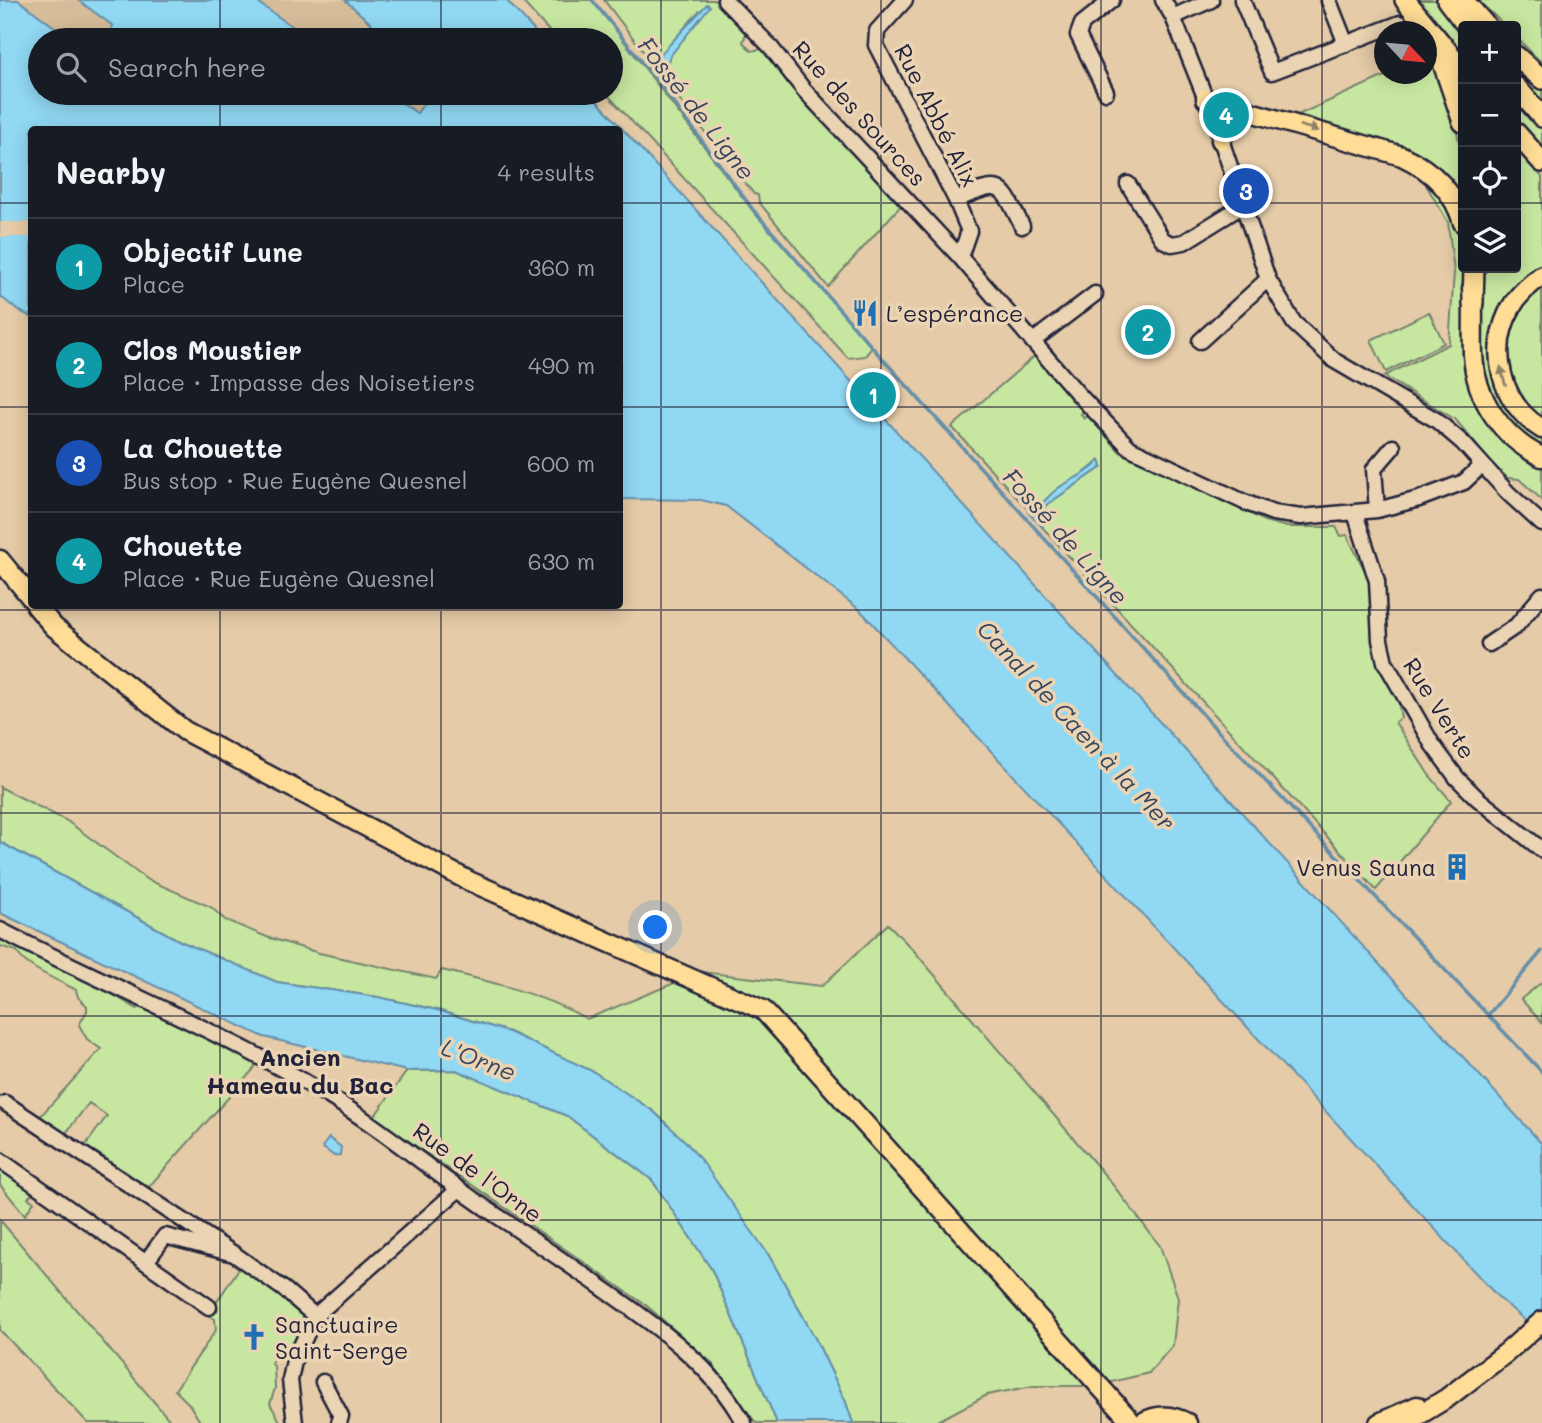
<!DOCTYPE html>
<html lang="en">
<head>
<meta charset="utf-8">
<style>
	body { margin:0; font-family:Mali,sans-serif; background:#20242c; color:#f1f3f6 }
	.controls { position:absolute; right:21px; top:21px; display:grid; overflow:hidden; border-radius:7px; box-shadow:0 4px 18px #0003 }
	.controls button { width:63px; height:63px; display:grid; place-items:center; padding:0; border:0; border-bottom:2px solid #363941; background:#171b24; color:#f1f3f6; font:35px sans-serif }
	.compass { position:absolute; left:1374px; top:21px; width:63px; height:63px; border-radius:50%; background:#171b24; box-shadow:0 4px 18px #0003; rotate:116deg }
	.you { position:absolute; left:656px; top:928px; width:24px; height:24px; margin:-18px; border:5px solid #fff; border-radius:50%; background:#1a73e8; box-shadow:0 0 0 10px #1a73e833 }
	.badge { display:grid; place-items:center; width:46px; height:46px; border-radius:50%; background:#7c3aed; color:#fff; font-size:23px; font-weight:700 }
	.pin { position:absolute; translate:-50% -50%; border:4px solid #fff; box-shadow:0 2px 7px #0006 }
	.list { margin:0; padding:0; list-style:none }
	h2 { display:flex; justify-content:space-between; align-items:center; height:91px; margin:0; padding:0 28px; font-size:30px }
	h2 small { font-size:23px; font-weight:400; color:#9ea1a6 }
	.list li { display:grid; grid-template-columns:46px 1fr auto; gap:21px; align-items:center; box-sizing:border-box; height:98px; padding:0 28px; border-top:2px solid #363941 }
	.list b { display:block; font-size:26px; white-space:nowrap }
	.list p { margin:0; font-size:23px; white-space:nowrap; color:#9ea1a6 }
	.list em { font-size:23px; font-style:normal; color:#9ea1a6 }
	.icon { flex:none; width:38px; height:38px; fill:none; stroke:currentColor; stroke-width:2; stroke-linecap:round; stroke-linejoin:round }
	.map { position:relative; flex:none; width:1542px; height:1423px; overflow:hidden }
	.search { position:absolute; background:#171b24; box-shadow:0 4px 18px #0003; left:28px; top:28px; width:595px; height:77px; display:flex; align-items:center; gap:18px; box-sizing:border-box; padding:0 24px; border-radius:38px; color:#9ea1a6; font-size:26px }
	.panel { position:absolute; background:#171b24; box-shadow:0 4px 18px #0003; left:28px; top:126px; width:595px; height:483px; border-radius:7px }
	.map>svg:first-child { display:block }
	.built { fill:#d6bc99 }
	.green { fill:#c7e7a0; stroke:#74846e; stroke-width:2 }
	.water { fill:#91d8f3; stroke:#658fa9; stroke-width:2 }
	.pier { fill:#e5cba7 }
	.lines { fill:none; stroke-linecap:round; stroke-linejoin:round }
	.stream { stroke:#658fa9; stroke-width:3.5 }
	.minor-casing { stroke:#22223b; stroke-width:19 }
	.major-casing { stroke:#22223b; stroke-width:23 }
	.highway-casing { stroke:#22223b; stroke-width:24 }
	.minor { stroke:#ead4b3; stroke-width:14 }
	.major { stroke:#ffdd96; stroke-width:18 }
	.highway { stroke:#ffdd96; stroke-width:19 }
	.oneway { fill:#908068 }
	.grid { fill:none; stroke:#22223b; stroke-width:2; stroke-opacity:0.55 }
	.labels { text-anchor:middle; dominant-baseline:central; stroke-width:7; stroke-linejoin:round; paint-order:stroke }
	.street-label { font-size:23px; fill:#22223b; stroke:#ead4b3 }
	.poi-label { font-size:23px; fill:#22223b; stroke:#ead4b3; text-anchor:start }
	.water-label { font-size:24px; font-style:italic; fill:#384660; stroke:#ead4b3 }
	.neighbourhood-label { font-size:24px; font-weight:bold; fill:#22223b; stroke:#ead4b3 }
</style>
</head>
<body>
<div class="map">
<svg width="1542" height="1423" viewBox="0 0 1542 1423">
	<rect width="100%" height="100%" fill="#e5cba7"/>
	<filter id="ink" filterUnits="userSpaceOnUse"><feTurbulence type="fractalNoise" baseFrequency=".0143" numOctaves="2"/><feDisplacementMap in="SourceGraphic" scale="14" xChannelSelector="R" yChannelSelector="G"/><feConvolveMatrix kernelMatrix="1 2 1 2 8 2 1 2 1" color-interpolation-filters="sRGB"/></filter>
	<g filter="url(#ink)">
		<!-- built -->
		<path class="built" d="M18,0H78L113,26L103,40H72Z
			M254,0H345L389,40H312Z
			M388,93H431L417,113Z"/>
		<!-- green -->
		<path class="green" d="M521,0H593L753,211L872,347L865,356L848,358L606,93H611V40H557Z
			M604,0H716L744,28L746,33L743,42L751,51L762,49L793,89L795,86L903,203L828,287L759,202L758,195L754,194L661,76L670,56L709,6L699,11L653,64Z
			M1417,0H1439L1463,33V60Z
			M1478,0H1542V63L1516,37V26H1505Z
			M1429,55L1455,121L1463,163V204L1455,188L1291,118L1389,74H1426L1427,57Z
			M1516,63L1542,88V104L1516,73Z
			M1516,96L1542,127V153L1516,123Z
			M1516,148L1542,177V265C1498,292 1478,343 1498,392C1506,413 1525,427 1542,439V447C1470,414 1481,333 1480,268H1516Z
			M1426,185C1433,191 1441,196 1446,203C1460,223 1462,247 1463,270C1467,353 1453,423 1542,466V500L1519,479L1508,478L1492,464L1456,420L1384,376L1449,344L1454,272L1448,222Z
			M1542,287V417C1513,398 1502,357 1513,325C1518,310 1530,298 1542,287Z
			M1429,312L1444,343L1386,372L1371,340Z
			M1036,355L1084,411L1081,414L1084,419L1088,416L1120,452L1206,489L1264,521L1287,527H1336L1341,536L1347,535L1369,579L1373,598L1375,640L1372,645L1398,700L1401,718L1395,722L1429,775L1451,801L1376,890L1043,528L1041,519L1045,506L1102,467L1100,460L1076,480L1060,487L1031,513L952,427Z
			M0,787L67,821L146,879L211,907L225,920L267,937L319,953L436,979L442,970C492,982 542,994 587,1019L701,972L822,986L888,924L915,952L1109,1180L1160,1246L1178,1298L1173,1345L1149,1373L1095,1386H1033L987,1395L934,1423H853L845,1400L815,1338L768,1254L662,1119L653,1111L594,1072L509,1032L437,1010L378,997L277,982L180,941L0,842Z
			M0,937L111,991L112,994L137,1009L141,1003L257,1063L253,1070L146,1190L106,1165L108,1160L85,1146L107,1116L89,1103L62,1138L37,1120L101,1049L87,1039L79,1025L87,1011V1006L78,997L76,990C60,981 22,966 17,951L0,946Z
			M1542,982V1023L1521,999Z
			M456,1070L567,1116L652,1180L712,1270L777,1423H756L711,1362L647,1306L374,1117L407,1071Z
			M0,1168L33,1192L28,1198L34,1202L25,1215L0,1185Z
			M0,1220L172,1423H88L0,1330Z
			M242,1264L306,1316L307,1319L290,1358L278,1353L271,1363L274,1366L275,1388L270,1404L281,1423H201L189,1404L175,1390L216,1330L215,1319L208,1315Z"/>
		<!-- water -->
		<path class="water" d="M0,0H18L72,40H40V93H388L417,113L431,93H590L1542,1144V1340L1534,1328L1498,1297L860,610L726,506L701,500L620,499V130H32L31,317L16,309L0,296Z
			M78,0H254L312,40H103L113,26Z
			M345,0H506L543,40H389Z
			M707,4L710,6L670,56L661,76L653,64L656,59Z
			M1100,460L1102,467L1045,506L1041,519L1043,528L1027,511L1031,513C1040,507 1048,496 1057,489C1071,479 1088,474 1100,460Z
			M0,842L180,941L277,982L378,997L437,1010L509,1032L594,1072L653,1111L686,1142L704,1164L768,1254L815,1338L845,1400L853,1423H777L712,1270L652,1180L567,1116L456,1070L407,1071L264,1037L0,913Z
			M329,1138L341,1147L340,1155L334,1156L322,1147Z"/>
		<!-- pier -->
		<path class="pier" d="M0,222H31V237H0Z"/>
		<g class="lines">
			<!-- stream -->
			<path class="stream" d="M592,0L660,84L754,211L872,347L1216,729L1542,1072
				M1488,1015L1542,951"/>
			<defs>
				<path id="minor" d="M725,0L769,45L804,90L960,257L1079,395L1130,448L1244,502L1273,513L1301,517L1377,510L1419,499L1464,482L1482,465
					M905,0L877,31L876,45L956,200L969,231L960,257
					M1163,0L1173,17L1215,122L1268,279L1294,323L1335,361L1436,420L1463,443L1508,493L1542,524
					M1242,0L1272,72L1400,23
					M1329,1L1346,44
					M1173,17L1211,0
					M1106,92L1078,35L1082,24L1112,0
					M1128,184L1163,240L1172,244L1184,242L1242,206
					M956,200C1003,180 1000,182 1022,226
					M1033,341L1095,294
					M1200,341L1268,279
					M1377,510L1374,469L1393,447
					M1355,513L1377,581L1380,640L1385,662L1432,744L1457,778L1477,798L1542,850
					M1489,644L1516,626L1542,595
					M0,930C106,985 219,1030 322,1092C387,1131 444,1182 508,1223C536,1242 563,1261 591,1280C650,1322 708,1358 744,1423
					M5,1103L234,1254
					M0,1160L209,1307
					M146,1262L165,1236L234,1254L285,1290L315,1316
					M323,1382L341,1416L339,1423
					M295,1423L290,1380L294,1361L315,1316L459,1189"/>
				<path id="major" d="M1206,99L1402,156C1432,170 1454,191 1463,223
					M1221,140L1227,128L1243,110
					M1542,275C1531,284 1519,293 1512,306C1487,348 1500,404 1542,429
					M1472,289C1474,310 1472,332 1473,354C1475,398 1502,438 1542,457
					M0,560L32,599
					M36,606L54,627L185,731L469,881L763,1010L1129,1419L1130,1423
					M1142,1423C1157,1414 1172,1415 1187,1423
					M1379,1423L1417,1406
					M1406,1423L1447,1398L1506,1353L1542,1321"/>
				<path id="highway" d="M1405,0L1463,70
					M1447,0L1467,26
					M1463,0L1486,26
					M1433,34L1463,122
					M1516,56L1542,79
					M1516,87L1542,117
					M1516,133L1542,162
					M1473,303L1474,268"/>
			</defs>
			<!-- minor casing -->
			<use href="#minor" class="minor-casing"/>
			<!-- major casing -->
			<use href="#major" class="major-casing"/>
			<!-- highway casing -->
			<use href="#highway" class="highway-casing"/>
			<!-- minor -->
			<use href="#minor" class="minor"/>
			<!-- major -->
			<use href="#major" class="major"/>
			<!-- highway -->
			<use href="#highway" class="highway"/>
		</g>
		<!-- one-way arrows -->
		<defs><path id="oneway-solid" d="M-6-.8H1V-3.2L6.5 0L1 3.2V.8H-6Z" transform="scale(1.75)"/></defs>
		<g class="oneway">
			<use href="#oneway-solid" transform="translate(1309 128) rotate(16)"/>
			<use href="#oneway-solid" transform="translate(1503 376) rotate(-105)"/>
		</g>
	</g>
	<!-- grid -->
	<path class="grid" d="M220,0V40M441,0V40M661,0V1423M881,0V1423M1101,0V1423M1322,0V1423M220,93V130M441,93V130M0,203H32M620,203H1463M1516,203H1542M0,407H32M620,407H1542M220,606V1423M441,606V1423M0,610H1542M0,813H1542M0,1016H1542M0,1220H1542"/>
	<!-- icons -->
	<defs>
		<symbol id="restaurant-bare" viewBox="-9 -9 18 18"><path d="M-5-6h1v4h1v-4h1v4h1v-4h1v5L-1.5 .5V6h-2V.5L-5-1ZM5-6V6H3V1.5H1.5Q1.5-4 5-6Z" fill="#1f6fb2" stroke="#ead4b3" stroke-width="2.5" paint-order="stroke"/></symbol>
		<symbol id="building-bare" viewBox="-9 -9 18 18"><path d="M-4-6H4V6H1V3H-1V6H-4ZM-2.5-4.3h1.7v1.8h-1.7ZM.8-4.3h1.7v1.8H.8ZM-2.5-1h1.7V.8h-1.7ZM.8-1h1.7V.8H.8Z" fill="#1f6fb2" stroke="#ead4b3" stroke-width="2.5" paint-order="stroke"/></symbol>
		<symbol id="church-bare" viewBox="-9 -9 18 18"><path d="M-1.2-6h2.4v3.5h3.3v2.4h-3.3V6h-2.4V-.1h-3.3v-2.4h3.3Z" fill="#1f6fb2" stroke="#ead4b3" stroke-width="2.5" paint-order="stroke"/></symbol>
	</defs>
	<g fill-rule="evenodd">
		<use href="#restaurant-bare" x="846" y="294" width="38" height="38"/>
		<use href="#building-bare" x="1438" y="848" width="38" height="38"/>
		<use href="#church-bare" x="235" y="1318" width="38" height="38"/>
	</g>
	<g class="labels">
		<!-- street labels -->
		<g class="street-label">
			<text transform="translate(860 113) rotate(48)">Rue des Sources</text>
			<text transform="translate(937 115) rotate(63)">Rue Abbé Alix</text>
			<text transform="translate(1440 708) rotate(58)">Rue Verte</text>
			<text transform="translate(478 1172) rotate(36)">Rue de l'Orne</text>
		</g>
		<!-- poi labels -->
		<g class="poi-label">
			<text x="886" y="313">L’espérance</text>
			<text x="1436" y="867" text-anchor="end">Venus Sauna</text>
			<text x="275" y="1324">Sanctuaire<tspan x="275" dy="26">Saint-Serge</tspan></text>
		</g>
		<!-- water labels -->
		<g class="water-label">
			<text transform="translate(697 108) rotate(52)">Fossé de Ligne</text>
			<text transform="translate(1066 536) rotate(48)">Fossé de Ligne</text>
			<text transform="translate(1077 725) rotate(47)">Canal de Caen à la Mer</text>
			<text transform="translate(479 1059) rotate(21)">L'Orne</text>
		</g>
		<!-- neighbourhood labels -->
		<g class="neighbourhood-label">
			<text x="300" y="1056">Ancien<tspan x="300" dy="28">Hameau du Bac</tspan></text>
		</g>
	</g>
</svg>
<div class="controls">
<button>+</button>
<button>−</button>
<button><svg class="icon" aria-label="locate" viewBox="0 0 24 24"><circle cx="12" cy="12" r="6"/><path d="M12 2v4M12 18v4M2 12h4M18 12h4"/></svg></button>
<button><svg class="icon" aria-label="layers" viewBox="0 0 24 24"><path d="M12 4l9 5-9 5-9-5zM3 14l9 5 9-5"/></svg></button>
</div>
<svg class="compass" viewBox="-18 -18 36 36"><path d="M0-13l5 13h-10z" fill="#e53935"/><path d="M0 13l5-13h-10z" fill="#9ea1a6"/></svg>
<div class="you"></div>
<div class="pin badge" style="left:873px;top:395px;background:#0f9aa8">1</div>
<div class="pin badge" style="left:1148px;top:332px;background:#0f9aa8">2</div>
<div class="pin badge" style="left:1246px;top:191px;background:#1a4fb4">3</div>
<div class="pin badge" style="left:1226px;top:115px;background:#0f9aa8">4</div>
<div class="search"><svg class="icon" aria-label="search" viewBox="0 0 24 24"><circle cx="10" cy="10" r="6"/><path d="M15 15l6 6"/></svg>Search here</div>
<section class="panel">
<h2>Nearby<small>4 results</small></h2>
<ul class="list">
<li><span class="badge" style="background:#0f9aa8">1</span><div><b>Objectif Lune</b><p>Place</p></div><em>360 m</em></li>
<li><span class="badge" style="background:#0f9aa8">2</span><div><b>Clos Moustier</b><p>Place · Impasse des Noisetiers</p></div><em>490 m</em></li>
<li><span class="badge" style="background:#1a4fb4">3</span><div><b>La Chouette</b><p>Bus stop · Rue Eugène Quesnel</p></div><em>600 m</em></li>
<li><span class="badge" style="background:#0f9aa8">4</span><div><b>Chouette</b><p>Place · Rue Eugène Quesnel</p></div><em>630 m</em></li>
</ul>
</section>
</div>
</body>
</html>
